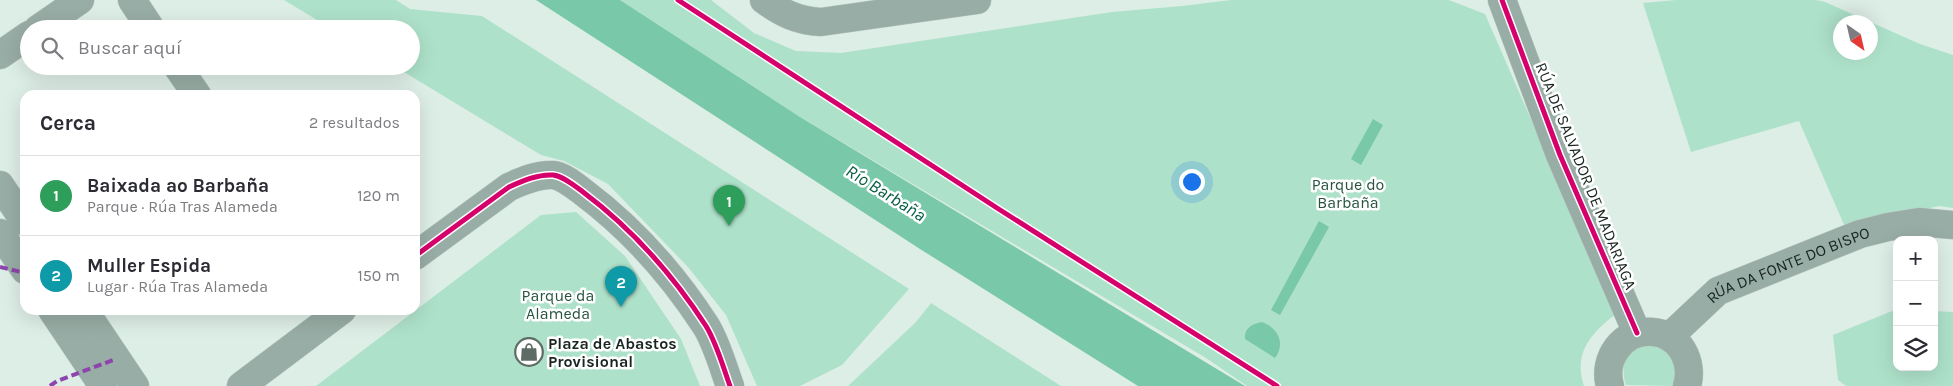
<!DOCTYPE html>
<html lang="es">
<head>
<meta charset="utf-8">
<style>
	body { margin:0; font-family:Karla,sans-serif; background:#f7f7f7; color:#2b2b33 }
	.controls { position:absolute; right:15px; bottom:15px; display:grid; overflow:hidden; border-radius:10px; box-shadow:0 5px 20px #0002 }
	.controls button { width:45px; height:45px; display:grid; place-items:center; padding:0; border:0; border-bottom:1px solid #e1e1e2; background:#fff; color:#2b2b33; font:25px sans-serif }
	.compass { position:absolute; left:1833px; top:15px; width:45px; height:45px; border-radius:50%; background:#fff; box-shadow:0 5px 20px #0002; rotate:146deg }
	.you { position:absolute; left:1191px; top:181px; width:18px; height:18px; margin:-12px; border:4px solid #fff; border-radius:50%; background:#1a73e8; box-shadow:0 0 0 8px #1a73e833 }
	.badge { display:grid; place-items:center; width:32px; height:32px; border-radius:50%; background:#7c3aed; color:#fff; font-size:16px; font-weight:700 }
	.pin { position:absolute; translate:-50% -41px; filter:drop-shadow(0 1px 2px #0008) }
	.pin::after { content:''; position:absolute; top:26px; width:18px; height:15px; background:inherit; clip-path:polygon(0 0,100% 0,50% 100%) }
	.list { margin:0; padding:0; list-style:none }
	h2 { display:flex; justify-content:space-between; align-items:center; height:65px; margin:0; padding:0 20px; font-size:21px }
	h2 small { font-size:16px; font-weight:400; color:#7c7c81 }
	.list li { display:grid; grid-template-columns:32px 1fr auto; gap:15px; align-items:center; box-sizing:border-box; height:80px; padding:0 20px; border-top:1px solid #e1e1e2 }
	.list b { display:block; font-size:19px; white-space:nowrap }
	.list p { margin:0; font-size:16px; white-space:nowrap; color:#7c7c81 }
	.list em { font-size:16px; font-style:normal; color:#7c7c81 }
	.icon { flex:none; width:28px; height:28px; fill:none; stroke:currentColor; stroke-width:2; stroke-linecap:round; stroke-linejoin:round }
	.map { position:relative; flex:none; width:1953px; height:386px; overflow:hidden }
	.search { position:absolute; background:#fff; box-shadow:0 5px 20px #0002; left:20px; top:20px; width:400px; height:55px; display:flex; align-items:center; gap:12px; box-sizing:border-box; padding:0 18px; border-radius:28px; color:#7c7c81; font-size:19px }
	.panel { position:absolute; background:#fff; box-shadow:0 5px 20px #0002; left:20px; top:90px; width:400px; height:225px; border-radius:15px }
	.map>svg:first-child { display:block }
	.green { fill:#aee1ca; fill-rule:evenodd }
	.water { fill:#79c8a9 }
	.lines { fill:none; stroke-linecap:round; stroke-linejoin:round }
	.minor-casing { stroke:#bbc8c2; stroke-width:29 }
	.tertiary-casing { stroke:#bbc8c2; stroke-width:29 }
	.minor { stroke:#98ada5; stroke-width:28 }
	.tertiary { stroke:#98ada5; stroke-width:28 }
	.quiet { stroke:#8e44ad; stroke-width:4; stroke-dasharray:8 4; stroke-linecap:butt }
	.cycleway-casing { stroke:#fff; stroke-width:8 }
	.cycleway { stroke:#d6006c; stroke-width:5 }
	.labels { text-anchor:middle; dominant-baseline:central; stroke-width:5; stroke-linejoin:round; paint-order:stroke }
	.street-label { font-size:16px; fill:#192620; stroke:#fff }
	.park-label { font-size:16px; fill:#285542; stroke:#fff }
	.poi-label { font-size:16px; font-weight:bold; fill:#192620; stroke:#fff; text-anchor:start }
	.water-label { font-size:18px; font-style:italic; fill:#065e43; stroke:#fff }
</style>
</head>
<body>
<div class="map">
<svg width="1953" height="386" viewBox="0 0 1953 386">
	<rect width="100%" height="100%" fill="#ddeee6"/>
	<!-- green -->
	<path class="green" d="M284,0H396L410,9L482,16L909,289L842,365L800,386H757L726,315L688,267L608,184L564,161L541,155L394,66H411V29H332Z
		M620,0H711L754,33L796,51L841,53L1112,12L1182,6L1231,0H1449L1485,14L1616,314C1591,333 1573,353 1584,386H1247L1206,358L800,117Z
		M1676,0H1816L1825,2L1920,44L1953,55V208L1939,206L1845,227L1799,121L1691,152L1643,3ZM1840,22H1870V52H1840Z
		M576,212L625,256L681,339L700,386H316L541,215Z
		M931,303L1061,386H848L916,322Z
		M1897,309V367H1934V311L1953,312V386H1846L1838,380L1833,335Z
		M1648,344C1653,345 1661,346 1665,348C1678,356 1678,374 1673,386L1626,385C1619,365 1627,348 1648,344Z"/>
	<!-- water -->
	<path class="water" d="M536,0H620L800,117L1245,386H1138L920,249Z
		M1373,119L1383,125L1361,165L1351,159Z
		M1319,221L1329,227L1280,315L1271,310Z
		M1262,322C1278,328 1286,343 1275,358L1245,339C1244,328 1252,324 1262,322Z"/>
	<g class="lines">
		<defs>
			<g id="minor">
				<path d="M132,0L151,29"/>
				<path d="M764,0C782,13 798,21 821,22L977,0"/>
				<path d="M1502,0L1560,155L1637,333"/>
				<path d="M38,29L80,0"/>
				<path d="M0,55L29,35"/>
				<path d="M177,66L197,95"/>
				<path d="M0,233L25,270"/>
				<path d="M415,256L509,187C522,181 538,174 553,175C563,176 575,186 583,192C631,228 673,275 706,326C717,344 723,367 730,386"/>
				<path d="M52,310L103,386"/>
				<path id="s1" d="M1669,337L1718,291L1860,234L1888,227L1919,222L1953,225"/>
				<path d="M241,386L342,310"/>
				<path d="M1610,386C1602,359 1623,329 1653,332C1680,334 1694,362 1687,386"/>
			</g>
			<path id="tertiary" d="M0,185L25,222
				M84,310L135,386"/>
		</defs>
		<!-- minor casing -->
		<use href="#minor" class="minor-casing"/>
		<!-- tertiary casing -->
		<use href="#tertiary" class="tertiary-casing"/>
		<!-- minor -->
		<use href="#minor" class="minor"/>
		<!-- tertiary -->
		<use href="#tertiary" class="tertiary"/>
		<!-- quiet -->
		<path class="quiet" d="M0,267L25,273
			M50,386L57,381L116,359"/>
		<defs>
			<path id="cycleway" d="M678,0L997,208L1277,386
				M1502,0L1560,155L1637,333
				M415,256L509,187C522,181 538,174 553,175C563,176 575,186 583,192C631,228 673,275 706,326C717,344 723,367 730,386"/>
		</defs>
		<!-- cycleway casing -->
		<use href="#cycleway" class="cycleway-casing"/>
		<!-- cycleway -->
		<use href="#cycleway" class="cycleway"/>
	</g>
	<!-- icons -->
	<defs>
		<symbol id="shop-ring" viewBox="-11 -11 22 22"><circle r="9.5" fill="#fff" stroke="#5e6c65" stroke-width="1.5"/><path d="M-5-2.5h2.3a2.7 3.5 0 0 1 5.4 0H5L5.5 6h-11ZM-1.5-2.5h3a1.5 2.3 0 0 0-3 0Z" fill="#5e6c65"/></symbol>
	</defs>
	<g fill-rule="evenodd">
		<use href="#shop-ring" x="513" y="336" width="32" height="32"/>
	</g>
	<g class="labels">
		<!-- street labels -->
		<g class="street-label">
			<text transform="translate(1586 176) rotate(68)">RÚA DE SALVADOR DE MADARIAGA</text>
			<text stroke="none"><textPath href="#s1" startOffset="142">RÚA DA FONTE DO BISPO</textPath></text>
		</g>
		<!-- park labels -->
		<g class="park-label">
			<text x="1348" y="184">Parque do<tspan x="1348" dy="18">Barbaña</tspan></text>
			<text x="558" y="295">Parque da<tspan x="558" dy="18">Alameda</tspan></text>
		</g>
		<!-- poi labels -->
		<g class="poi-label">
			<text x="548" y="343">Plaza de Abastos<tspan x="548" dy="18">Provisional</tspan></text>
		</g>
		<!-- water labels -->
		<g class="water-label">
			<text transform="translate(886 193) rotate(32)">Río Barbaña</text>
		</g>
	</g>
</svg>
<div class="controls">
<button>+</button>
<button>−</button>
<button><svg class="icon" aria-label="layers" viewBox="0 0 24 24"><path d="M12 4l9 5-9 5-9-5zM3 14l9 5 9-5"/></svg></button>
</div>
<svg class="compass" viewBox="-18 -18 36 36"><path d="M0-13l5 13h-10z" fill="#e53935"/><path d="M0 13l5-13h-10z" fill="#7c7c81"/></svg>
<div class="you"></div>
<div class="pin badge" style="left:729px;top:226px;background:#2e9e5b">1</div>
<div class="pin badge" style="left:621px;top:307px;background:#0f9aa8">2</div>
<div class="search"><svg class="icon" aria-label="search" viewBox="0 0 24 24"><circle cx="10" cy="10" r="6"/><path d="M15 15l6 6"/></svg>Buscar aquí</div>
<section class="panel">
<h2>Cerca<small>2 resultados</small></h2>
<ul class="list">
<li><span class="badge" style="background:#2e9e5b">1</span><div><b>Baixada ao Barbaña</b><p>Parque · Rúa Tras Alameda</p></div><em>120 m</em></li>
<li><span class="badge" style="background:#0f9aa8">2</span><div><b>Muller Espida</b><p>Lugar · Rúa Tras Alameda</p></div><em>150 m</em></li>
</ul>
</section>
</div>
</body>
</html>
